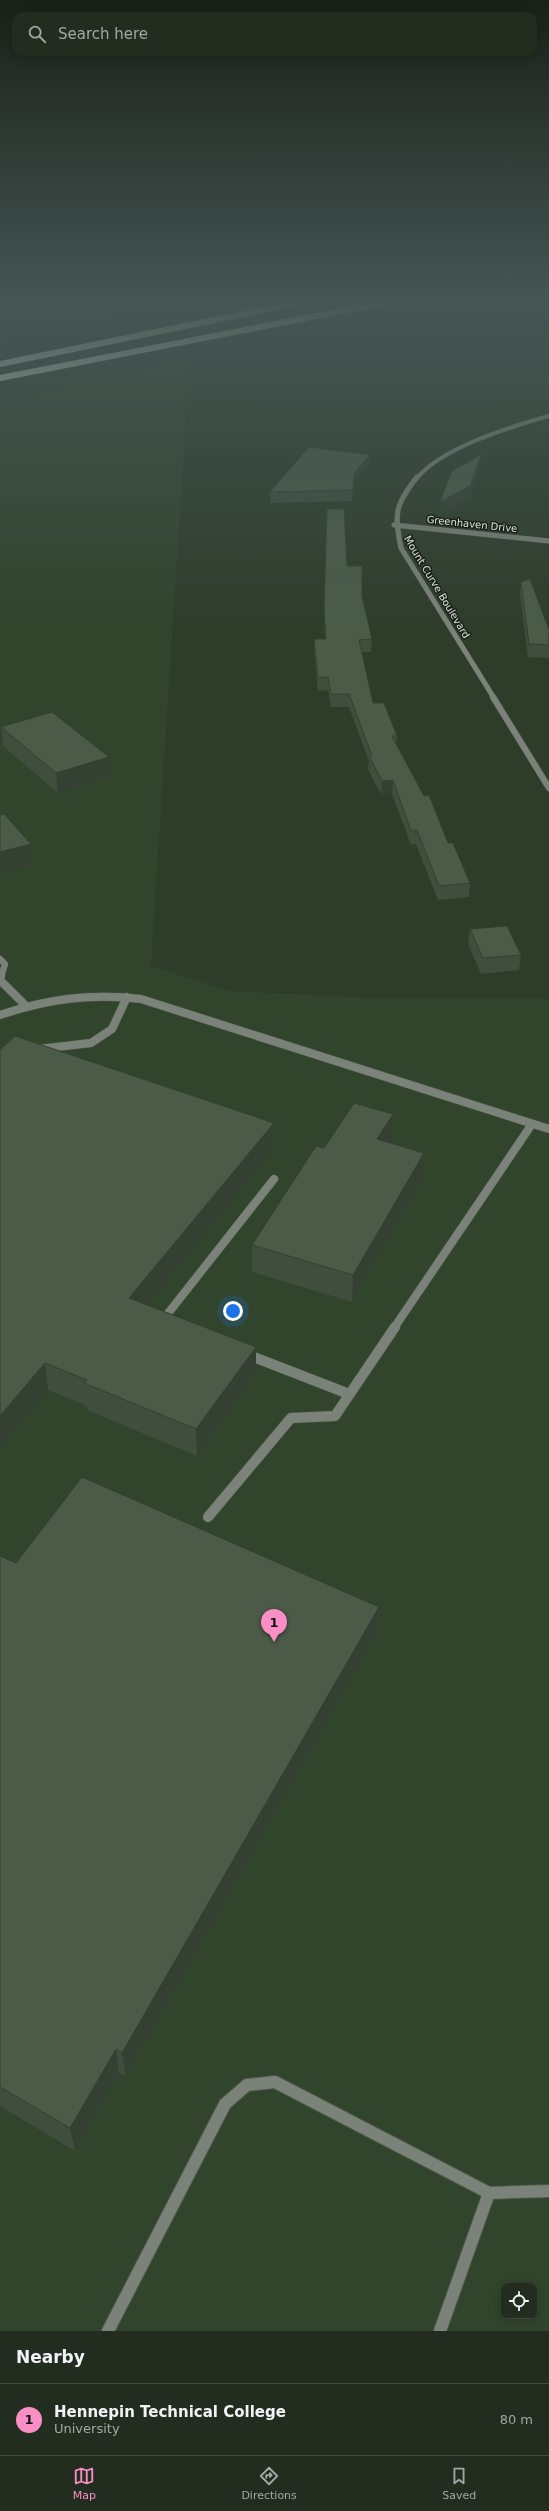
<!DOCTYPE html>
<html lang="en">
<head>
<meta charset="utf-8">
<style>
	body { margin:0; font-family:"DejaVu Sans",sans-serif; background:#2a3529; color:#f1f3f6 }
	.controls { position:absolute; right:12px; bottom:12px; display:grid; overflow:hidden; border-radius:8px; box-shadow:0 2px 10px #0003 }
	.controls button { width:36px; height:36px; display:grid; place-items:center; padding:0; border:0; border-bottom:1px solid #3f493e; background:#222d20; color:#f1f3f6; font:20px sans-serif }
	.you { position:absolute; left:233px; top:1311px; width:14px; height:14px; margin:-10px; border:3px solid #fff; border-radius:50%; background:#1a73e8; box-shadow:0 0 0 6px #1a73e833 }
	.badge { display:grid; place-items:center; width:26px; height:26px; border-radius:50%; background:#fb8fc5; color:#111; font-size:13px; font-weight:700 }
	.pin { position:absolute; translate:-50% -33px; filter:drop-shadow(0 1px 2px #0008) }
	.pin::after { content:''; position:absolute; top:21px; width:14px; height:12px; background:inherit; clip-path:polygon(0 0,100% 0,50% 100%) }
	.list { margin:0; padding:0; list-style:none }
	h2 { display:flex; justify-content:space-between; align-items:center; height:52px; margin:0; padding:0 16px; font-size:17px }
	h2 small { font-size:13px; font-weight:400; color:#a2a8a5 }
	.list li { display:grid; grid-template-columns:26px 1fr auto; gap:12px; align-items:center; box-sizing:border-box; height:72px; padding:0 16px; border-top:1px solid #3f493e }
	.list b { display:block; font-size:15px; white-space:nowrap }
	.list p { margin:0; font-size:13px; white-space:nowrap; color:#a2a8a5 }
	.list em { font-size:13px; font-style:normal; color:#a2a8a5 }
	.icon { flex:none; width:22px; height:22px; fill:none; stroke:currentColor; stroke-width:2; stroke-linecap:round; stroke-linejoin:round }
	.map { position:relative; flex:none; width:549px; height:2331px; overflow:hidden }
	.search { position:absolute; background:#222d20; box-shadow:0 2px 10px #0003; left:12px; right:12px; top:12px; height:44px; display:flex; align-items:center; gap:10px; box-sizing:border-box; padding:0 14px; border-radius:12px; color:#a2a8a5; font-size:15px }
	.sheet { height:124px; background:#222d20 }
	nav { display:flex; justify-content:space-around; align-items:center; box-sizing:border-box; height:56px; border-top:1px solid #3f493e; background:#222d20; font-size:11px; color:#a2a8a5 }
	nav a { display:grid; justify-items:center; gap:2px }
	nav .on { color:#fb8fc5 }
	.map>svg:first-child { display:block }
	.built { fill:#31442c; fill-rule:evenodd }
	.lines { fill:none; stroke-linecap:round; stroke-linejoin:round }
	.service-far3-casing { stroke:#4d5a49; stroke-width:7 }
	.service-far2-casing { stroke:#4d5a49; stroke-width:9 }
	.service-far1-casing { stroke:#4d5a49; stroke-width:11 }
	.service-casing { stroke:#4d5a49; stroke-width:14 }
	.minor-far2-casing { stroke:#4d5a49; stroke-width:4.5 }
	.minor-far1-casing { stroke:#4d5a49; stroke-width:5.5 }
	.minor-casing { stroke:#4d5a49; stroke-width:7 }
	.motorway-casing { stroke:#4d5a49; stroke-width:6 }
	.service-far3 { stroke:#7b8279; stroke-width:6 }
	.service-far2 { stroke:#7b8279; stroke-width:8 }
	.service-far1 { stroke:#7b8279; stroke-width:10 }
	.service { stroke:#7b8279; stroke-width:12 }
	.minor-far2 { stroke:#7b8279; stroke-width:4 }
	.minor-far1 { stroke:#7b8279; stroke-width:5 }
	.minor { stroke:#7b8279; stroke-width:6 }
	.motorway { stroke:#d8ead3; stroke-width:6 }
	.wall { fill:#404e3e }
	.shaded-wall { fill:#344032 }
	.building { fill:#4b5b48; stroke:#344032 }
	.labels { text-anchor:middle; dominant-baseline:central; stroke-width:3; stroke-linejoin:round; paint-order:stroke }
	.far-street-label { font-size:10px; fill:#dae3d8; stroke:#1a2119 }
</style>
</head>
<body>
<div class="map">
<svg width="549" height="2331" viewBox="0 0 549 2331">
	<rect width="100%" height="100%" fill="#2e3c2a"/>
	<!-- built -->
	<path class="built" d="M0,303H189L0,343Z
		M190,357L151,966L230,991L394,999H549V2331H0V404ZM504,2286H534V2316H504Z"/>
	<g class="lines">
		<defs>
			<path id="service-far3" d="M0,959L5,964L1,977"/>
			<path id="service-far2" d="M1,976L0,980L26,1006
				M0,1015C47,999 91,993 141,999L549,1129
				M39,1049L91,1043L112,1029L127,997
				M162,1321L274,1179
				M394,1328L532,1124"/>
			<path id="service-far1" d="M246,1354L349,1394
				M208,1517L291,1418L335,1416L395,1327"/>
			<path id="service" d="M108,2331L225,2104L247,2085L275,2082L489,2193L549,2191
				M440,2331L489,2193"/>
			<path id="minor-far2" d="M417,478C443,447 510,427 549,416"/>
			<path id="minor-far1" d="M417,477C395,505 394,513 401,548L494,698
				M394,525L549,541"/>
			<path id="minor" d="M493,697L549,788"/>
			<path id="motorway" d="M0,364L297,303
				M0,378L382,303"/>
		</defs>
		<!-- service-far3 casing -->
		<use href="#service-far3" class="service-far3-casing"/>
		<!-- service-far2 casing -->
		<use href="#service-far2" class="service-far2-casing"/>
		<!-- service-far1 casing -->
		<use href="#service-far1" class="service-far1-casing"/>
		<!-- service casing -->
		<use href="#service" class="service-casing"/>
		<!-- minor-far2 casing -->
		<use href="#minor-far2" class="minor-far2-casing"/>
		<!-- minor-far1 casing -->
		<use href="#minor-far1" class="minor-far1-casing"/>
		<!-- minor casing -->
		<use href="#minor" class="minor-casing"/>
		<!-- motorway casing -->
		<use href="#motorway" class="motorway-casing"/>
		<!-- service-far3 -->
		<use href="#service-far3" class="service-far3"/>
		<!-- service-far2 -->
		<use href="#service-far2" class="service-far2"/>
		<!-- service-far1 -->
		<use href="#service-far1" class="service-far1"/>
		<!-- service -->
		<use href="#service" class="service"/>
		<!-- minor-far2 -->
		<use href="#minor-far2" class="minor-far2"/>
		<!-- minor-far1 -->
		<use href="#minor-far1" class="minor-far1"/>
		<!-- minor -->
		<use href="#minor" class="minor"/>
		<!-- motorway -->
		<use href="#motorway" class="motorway"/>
	</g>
	<!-- wall -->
	<path class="wall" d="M548,374H549V385L547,383Z
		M370,455V465L353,483L352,501L270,503V492Z
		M327,509L347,566L362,596L372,639L371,652H362L373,703L397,736L396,744L448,843L470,883L469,897L438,900L416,844L411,845L392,794L381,795L368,769L369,761L349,707H331L328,690L318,691L314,652V639H325L324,621Z
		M521,582L549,630V658L528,657L520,594Z
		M1,727L111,776L58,793L3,746Z
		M470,929L521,955L519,970L481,974L468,944Z
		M0,1050L274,1149L147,1305L256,1374L197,1456L87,1410V1406L48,1390Z
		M391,1140L390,1143L424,1153L422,1179L352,1302L252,1272V1245L324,1148Z
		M0,1556L16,1563L379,1607L377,1633L126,2076L119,2073L75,2151L0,2106Z"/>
	<!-- shaded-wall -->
	<path class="shaded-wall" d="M370,455V465L353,483L352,501L354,473Z
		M481,455L480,466L469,498L439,515L440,502Z
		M109,757L111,776L58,793L56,773Z
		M393,780L392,794L381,795L382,781Z
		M31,844L33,864L0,873V852Z
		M393,1114L391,1140L376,1166L377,1139Z
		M274,1123V1149L131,1325L129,1298Z
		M424,1153L422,1179L352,1302L353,1275Z
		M256,1347V1374L197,1456L196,1429Z
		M45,1363L48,1390L0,1448V1416Z
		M379,1607L377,1633L126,2076L122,2053Z
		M116,2049L119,2073L75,2151L70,2128Z"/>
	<!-- building -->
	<path class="building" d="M309,447L370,455L354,473L353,490L270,492Z
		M481,455L470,486L440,502L452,471Z
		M327,509H344L347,566H362V596L372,639L359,640L373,703H384L397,736H392L424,796L429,795L448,843H453L470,883L439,886L417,830L411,831L393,780L382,781L369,756H372L349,694H331L328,677L318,678L314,639H326L324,608Z
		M530,579L549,630V645L529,644L521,582Z
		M52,712L109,757L56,773L1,727Z
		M4,814L31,844L0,852V815Z
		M507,926L521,955L483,958L470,929Z
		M15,1036L274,1123L129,1298L256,1347L196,1429L84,1383L87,1380L45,1363L0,1416V1050Z
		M354,1103L393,1114L377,1139L424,1153L353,1275L252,1245L316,1146L324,1148Z
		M82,1477L379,1607L122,2053L116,2049L70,2128L0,2087V1556L16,1563Z"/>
	<!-- sky -->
	<linearGradient id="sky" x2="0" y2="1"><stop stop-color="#192117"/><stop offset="0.48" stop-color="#465655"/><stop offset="1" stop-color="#465655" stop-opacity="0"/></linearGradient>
	<rect width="549" height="629" fill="url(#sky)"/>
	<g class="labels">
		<!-- far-street labels -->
		<g class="far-street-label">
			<text transform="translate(472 524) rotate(6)">Greenhaven Drive</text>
			<text transform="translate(437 587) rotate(59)">Mount Curve Boulevard</text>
		</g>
	</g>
</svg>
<div class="controls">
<button><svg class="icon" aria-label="locate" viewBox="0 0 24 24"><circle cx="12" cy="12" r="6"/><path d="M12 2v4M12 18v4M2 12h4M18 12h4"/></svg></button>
</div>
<div class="you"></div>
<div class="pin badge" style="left:274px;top:1642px">1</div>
<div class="search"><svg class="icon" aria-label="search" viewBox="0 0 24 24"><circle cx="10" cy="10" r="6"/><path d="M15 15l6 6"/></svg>Search here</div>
</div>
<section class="sheet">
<h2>Nearby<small></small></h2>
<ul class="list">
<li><span class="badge">1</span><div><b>Hennepin Technical College</b><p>University</p></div><em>80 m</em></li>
</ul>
</section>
<nav>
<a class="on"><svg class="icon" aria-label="map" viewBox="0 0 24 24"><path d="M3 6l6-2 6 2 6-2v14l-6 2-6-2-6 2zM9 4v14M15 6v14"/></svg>Map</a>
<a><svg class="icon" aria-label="directions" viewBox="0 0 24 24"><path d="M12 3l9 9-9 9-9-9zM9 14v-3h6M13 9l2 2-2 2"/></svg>Directions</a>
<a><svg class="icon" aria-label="saved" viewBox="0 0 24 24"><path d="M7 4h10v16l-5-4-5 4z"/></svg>Saved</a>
</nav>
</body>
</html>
